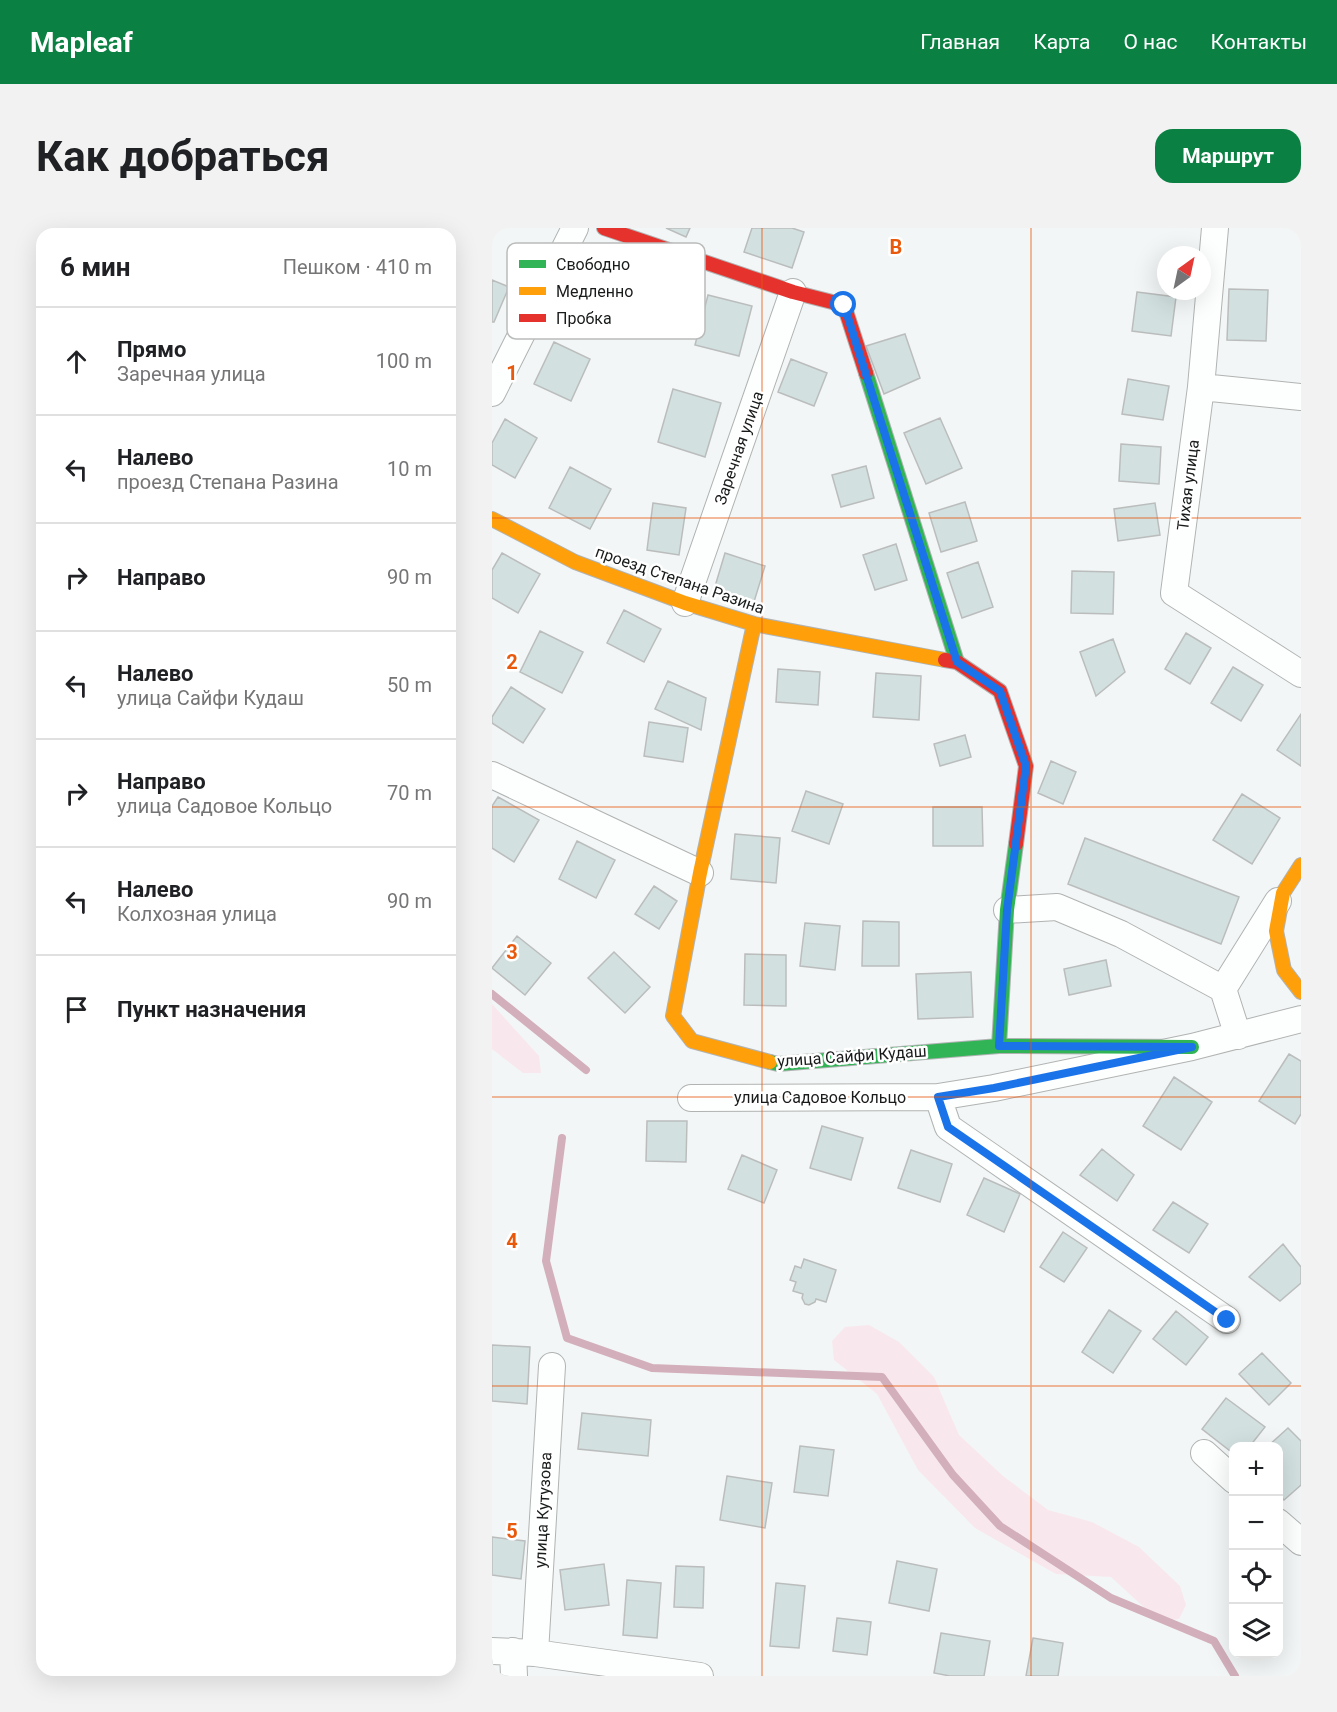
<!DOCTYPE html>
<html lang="ru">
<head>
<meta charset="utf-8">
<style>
	body { margin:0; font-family:Roboto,sans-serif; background:#f2f2f2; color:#202124 }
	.controls { position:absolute; right:18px; bottom:18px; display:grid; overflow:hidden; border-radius:12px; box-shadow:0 6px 24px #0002 }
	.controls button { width:54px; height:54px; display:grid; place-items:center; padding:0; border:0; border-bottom:2px solid #e0e0e0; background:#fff; color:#202124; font:30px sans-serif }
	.compass { position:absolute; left:665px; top:18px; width:54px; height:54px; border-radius:50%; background:#fff; box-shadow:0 6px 24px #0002; rotate:33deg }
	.stop { position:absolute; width:18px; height:18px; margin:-14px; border:4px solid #1a73e8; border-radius:50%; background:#fff }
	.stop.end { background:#1a73e8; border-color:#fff; box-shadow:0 2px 6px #0008 }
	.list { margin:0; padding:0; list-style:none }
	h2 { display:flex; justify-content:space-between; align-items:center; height:78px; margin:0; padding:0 24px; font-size:26px }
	h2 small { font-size:20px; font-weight:400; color:#757577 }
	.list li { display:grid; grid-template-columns:39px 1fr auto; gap:18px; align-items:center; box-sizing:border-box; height:108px; padding:0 24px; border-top:2px solid #e0e0e0 }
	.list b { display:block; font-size:22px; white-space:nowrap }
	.list p { margin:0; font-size:20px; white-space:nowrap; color:#757577 }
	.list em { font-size:20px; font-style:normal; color:#757577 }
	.icon { flex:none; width:33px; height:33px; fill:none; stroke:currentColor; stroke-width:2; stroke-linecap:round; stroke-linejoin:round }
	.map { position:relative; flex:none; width:809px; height:1448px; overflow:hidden; border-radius:18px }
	header { display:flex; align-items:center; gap:36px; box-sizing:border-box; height:84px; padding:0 30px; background:#0b8043; color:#fff }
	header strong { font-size:28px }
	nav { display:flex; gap:33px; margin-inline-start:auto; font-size:21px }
	.intro { display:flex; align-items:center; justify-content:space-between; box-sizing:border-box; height:144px; padding:0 36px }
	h1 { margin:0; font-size:42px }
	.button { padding:15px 27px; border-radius:18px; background:#0b8043; color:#fff; font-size:21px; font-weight:700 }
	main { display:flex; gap:36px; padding:0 36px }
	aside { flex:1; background:#fff; border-radius:18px; box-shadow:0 6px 24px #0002 }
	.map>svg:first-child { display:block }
	.green { fill:#f8e8ed }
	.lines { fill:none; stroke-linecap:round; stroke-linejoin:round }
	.stream { stroke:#d2afbb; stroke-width:8 }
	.building { fill:#d2e0e0; stroke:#bbbdbd; stroke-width:1.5 }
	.street-casing { stroke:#b1b3b3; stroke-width:28 }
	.fast-casing { stroke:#b1b3b3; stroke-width:16 }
	.slow-casing { stroke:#b1b3b3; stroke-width:16 }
	.jam-casing { stroke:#b1b3b3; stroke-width:16 }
	.street { stroke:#fdfefe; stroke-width:26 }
	.fast { stroke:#30b455; stroke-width:14 }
	.slow { stroke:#ff9f0a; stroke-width:14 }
	.jam { stroke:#e5322d; stroke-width:14 }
	.route { stroke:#1a73e8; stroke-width:8 }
	.grid { fill:none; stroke:#e8590c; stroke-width:1.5; stroke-opacity:0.55 }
	.labels { text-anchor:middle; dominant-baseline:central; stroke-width:5; stroke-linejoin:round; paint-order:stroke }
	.street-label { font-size:16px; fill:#191b1b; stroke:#fff }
	.key { fill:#fff; stroke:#babbbb; stroke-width:1.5 }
	.key-label { font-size:16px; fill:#191b1b }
	.grid-label { font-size:20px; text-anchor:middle; font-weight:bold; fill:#e8590c; stroke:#fff; stroke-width:5; stroke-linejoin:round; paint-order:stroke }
</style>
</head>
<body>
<header>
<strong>Mapleaf</strong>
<nav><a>Главная</a><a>Карта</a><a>О нас</a><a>Контакты</a></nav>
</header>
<div class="intro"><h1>Как добраться</h1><a class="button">Маршрут</a></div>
<main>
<aside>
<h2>6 мин<small>Пешком · 410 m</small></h2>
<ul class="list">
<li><svg class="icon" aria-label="ahead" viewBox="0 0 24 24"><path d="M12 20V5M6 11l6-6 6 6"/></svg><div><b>Прямо</b><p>Заречная улица</p></div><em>100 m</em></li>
<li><svg class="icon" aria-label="left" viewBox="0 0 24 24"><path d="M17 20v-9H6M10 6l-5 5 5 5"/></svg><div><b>Налево</b><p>проезд Степана Разина</p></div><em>10 m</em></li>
<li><svg class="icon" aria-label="right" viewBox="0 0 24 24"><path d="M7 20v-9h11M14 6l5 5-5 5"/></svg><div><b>Направо</b></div><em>90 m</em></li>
<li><svg class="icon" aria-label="left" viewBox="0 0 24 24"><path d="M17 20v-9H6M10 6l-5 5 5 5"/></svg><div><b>Налево</b><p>улица Сайфи Кудаш</p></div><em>50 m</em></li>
<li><svg class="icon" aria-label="right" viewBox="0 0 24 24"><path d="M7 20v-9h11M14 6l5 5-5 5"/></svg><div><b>Направо</b><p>улица Садовое Кольцо</p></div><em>70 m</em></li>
<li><svg class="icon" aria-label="left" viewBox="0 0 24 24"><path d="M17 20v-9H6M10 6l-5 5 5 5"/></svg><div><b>Налево</b><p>Колхозная улица</p></div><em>90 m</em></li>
<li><svg class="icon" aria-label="arrive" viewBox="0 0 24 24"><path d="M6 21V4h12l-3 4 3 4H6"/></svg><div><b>Пункт назначения</b></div></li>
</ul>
</aside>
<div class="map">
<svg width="809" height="1448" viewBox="0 0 809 1448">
	<rect width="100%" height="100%" fill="#f3f6f6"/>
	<!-- green -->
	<path class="green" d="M0,776L47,828L49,845H31L0,821Z
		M377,1097L407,1114L442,1149L467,1207L511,1248L556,1282L600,1294L647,1319L688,1358L694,1377L687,1391L668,1394L619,1349L564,1346L483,1300L426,1242L385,1166L342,1132L340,1113L353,1099Z"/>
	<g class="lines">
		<!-- stream -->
		<path class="stream" d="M0,766L94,842
			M70,910L54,1033L75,1110L160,1140L390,1149L461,1247L508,1298L619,1370L722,1413L743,1448"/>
	</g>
	<!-- building -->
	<path class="building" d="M174,0H198L194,9Z
		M260,0H300L312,4L300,40L252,24Z
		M0,52L17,59L2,94H0Z
		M737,61L776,62L774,113L735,112Z
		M645,64L684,69L679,108L640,103Z
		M216,67L260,78L247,128L203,117Z
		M413,106L428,150L392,166L374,118Z
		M62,114L98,131L79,173L42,156Z
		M299,131L335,145L322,178L286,164Z
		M636,151L677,158L671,192L630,186Z
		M181,161L229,175L213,229L166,214Z
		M448,190L470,240L434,256L412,205Z
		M13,191L45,210L23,250L0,237V215Z
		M629,216L669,219L667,256L627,253Z
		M374,238L382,270L349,279L340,247Z
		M78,239L119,261L98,301L57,280Z
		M473,274L485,313L449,324L437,285Z
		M161,275L194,280L187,327L155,322Z
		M663,275L668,307L626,313L622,281Z
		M404,316L415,352L383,362L371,327Z
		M10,325L48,346L26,385L0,370V342Z
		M233,325L273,338L261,377L221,365Z
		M486,334L501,379L470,390L455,345Z
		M580,343L622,344L621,386L579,385Z
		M132,382L169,401L152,434L115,415Z
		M48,403L91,424L70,465L28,444Z
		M694,405L719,420L698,456L673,441Z
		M621,411L633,444L604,468L588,424Z
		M741,439L771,457L749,493L719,475Z
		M286,441L328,444L326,477L284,474Z
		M384,445L429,448L427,492L381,489Z
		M176,453L214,470L209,502L163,481Z
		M19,459L53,481L31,515L0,495V489Z
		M809,486V538L785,522Z
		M157,494L196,500L191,534L152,528Z
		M473,507L479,529L448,538L442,516Z
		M559,533L584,544L571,576L546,565Z
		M314,563L351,576L337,616L300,603Z
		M750,566L788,590L760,636L721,612Z
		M6,569L47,592L22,634L0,620V578Z
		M441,579H490L491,618H441Z
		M243,606L288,610L284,655L239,651Z
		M593,610L747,669L729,716L576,656Z
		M85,613L123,632L104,670L67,651Z
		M162,658L185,673L167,701L143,686Z
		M371,693L407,694V738H370Z
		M313,695L348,698L343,742L308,738Z
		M25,708L59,735L33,767L0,740Z
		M122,724L158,759L133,785L96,750Z
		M253,726L294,727V778L252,777Z
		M614,732L619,758L577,767L572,741Z
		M479,744L481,789L426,791L424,746Z
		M797,826L809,833V886L803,896L767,873Z
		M682,849L720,874L689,922L651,898Z
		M155,893H195L194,934L154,933Z
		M330,898L371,910L359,952L318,940Z
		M610,921L642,947L625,973L588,947Z
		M419,922L460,936L448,974L406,960Z
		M250,927L285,942L272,975L236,961Z
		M492,950L528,966L512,1004L475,987Z
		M681,974L716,996L697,1025L661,1002Z
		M571,1004L595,1020L572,1054L548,1039Z
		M791,1016L809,1039V1055L788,1073L757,1049Z
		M312,1031L344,1042L334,1074L324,1071L323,1074L317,1077L313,1076L310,1070L311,1066L301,1063L304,1054L298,1052L303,1038L309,1040Z
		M617,1082L649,1103L621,1145L590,1124Z
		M684,1083L716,1109L694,1137L661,1111Z
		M0,1117L38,1119L35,1176L0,1173Z
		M770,1125L799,1155L777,1177L747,1146Z
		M734,1170L773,1199L758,1218H742V1226L710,1201Z
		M90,1185L159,1192L156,1228L86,1221Z
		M796,1200L809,1213V1257L792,1272L786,1266V1218H776Z
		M308,1218L342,1222L336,1268L302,1264Z
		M235,1248L280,1255L273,1300L228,1292Z
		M0,1309L33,1313L29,1351L0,1347Z
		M405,1333L445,1341L437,1383L397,1375Z
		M112,1336L117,1377L73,1382L68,1342Z
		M184,1338L212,1339L211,1380L182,1379Z
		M135,1352L169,1355L165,1410L131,1407Z
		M284,1355L313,1358L307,1420L278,1418Z
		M345,1390L379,1394L375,1427L341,1423Z
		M449,1405L498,1413L492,1448H458L442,1445Z
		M541,1410L571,1415L566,1448H534Z"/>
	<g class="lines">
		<defs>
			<path id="street" d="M723,0L709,159L682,365L809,446
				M709,159L809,169
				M0,165L83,0
				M193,375L301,64
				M0,547L208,645
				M515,682L565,679L629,706L731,761L786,673
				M731,761L746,808
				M446,869L456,899L735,1092
				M199,870L446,869L502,860L700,819L809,791
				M712,1225L742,1252
				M786,1294L809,1314
				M0,1423L43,1425L208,1448
				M21,1423L22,1448
				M43,1425L60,1138"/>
			<path id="fast" d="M374,145L465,434
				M507,818L515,682L524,616
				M278,834L286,836L507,818L700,819"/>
			<path id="slow" d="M0,291L83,334L193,375L262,396L453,432
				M262,396L208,645L181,788L200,813L278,834
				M809,637L791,665L784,703L792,742L809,764"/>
			<path id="jam" d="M112,0L301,64L352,77L374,145
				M453,432L465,434L508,463L534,538L524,616"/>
		</defs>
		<!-- street casing -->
		<use href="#street" class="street-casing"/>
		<!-- fast casing -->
		<use href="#fast" class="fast-casing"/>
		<!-- slow casing -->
		<use href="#slow" class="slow-casing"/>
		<!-- jam casing -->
		<use href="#jam" class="jam-casing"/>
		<!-- street -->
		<use href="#street" class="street"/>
		<!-- fast -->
		<use href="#fast" class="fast"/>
		<!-- slow -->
		<use href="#slow" class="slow"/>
		<!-- jam -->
		<use href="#jam" class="jam"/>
	</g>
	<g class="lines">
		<!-- route -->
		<path class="route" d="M352,77L465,434L508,463L534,538L515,682L507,818L700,819L502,860L446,869L456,899L735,1092"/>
	</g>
	<!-- grid -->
	<path class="grid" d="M270,0V1448M539,0V1448M0,290H809M0,579H809M0,869H809M0,1158H809"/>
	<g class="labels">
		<!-- street labels -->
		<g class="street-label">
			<text transform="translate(247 220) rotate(-71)">Заречная улица</text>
			<text transform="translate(696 257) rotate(-83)">Тихая улица</text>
			<text transform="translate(188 352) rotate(19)">проезд Степана Разина</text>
			<text transform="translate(360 828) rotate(-4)">улица Сайфи Кудаш</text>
			<text x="328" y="869">улица Садовое Кольцо</text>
			<text transform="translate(51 1282) rotate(-87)">улица Кутузова</text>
		</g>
	</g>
	<!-- legend -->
	<rect x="15" y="15" width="198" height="96" rx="9" class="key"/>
	<rect x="27" y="32" width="27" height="8" fill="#30b455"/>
	<rect x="27" y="59" width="27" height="8" fill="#ff9f0a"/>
	<rect x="27" y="86" width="27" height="8" fill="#e5322d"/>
	<g class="key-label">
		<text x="64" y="42">Свободно</text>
		<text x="64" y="69">Медленно</text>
		<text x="64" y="96">Пробка</text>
	</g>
	<g class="grid-label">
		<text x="404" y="26">B</text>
		<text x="20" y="152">1</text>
		<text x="20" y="441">2</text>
		<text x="20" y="731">3</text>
		<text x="20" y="1020">4</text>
		<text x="20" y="1310">5</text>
	</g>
</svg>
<div class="controls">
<button>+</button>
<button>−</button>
<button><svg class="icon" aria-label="locate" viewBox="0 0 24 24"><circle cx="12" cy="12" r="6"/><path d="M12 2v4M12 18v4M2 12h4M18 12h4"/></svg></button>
<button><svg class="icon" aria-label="layers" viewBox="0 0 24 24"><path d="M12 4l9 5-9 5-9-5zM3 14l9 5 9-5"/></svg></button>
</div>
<svg class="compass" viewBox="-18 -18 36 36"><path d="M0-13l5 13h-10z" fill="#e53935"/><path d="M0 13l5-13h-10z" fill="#757577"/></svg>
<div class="stop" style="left:352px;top:77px"></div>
<div class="stop end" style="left:735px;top:1092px"></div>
</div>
</main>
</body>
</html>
